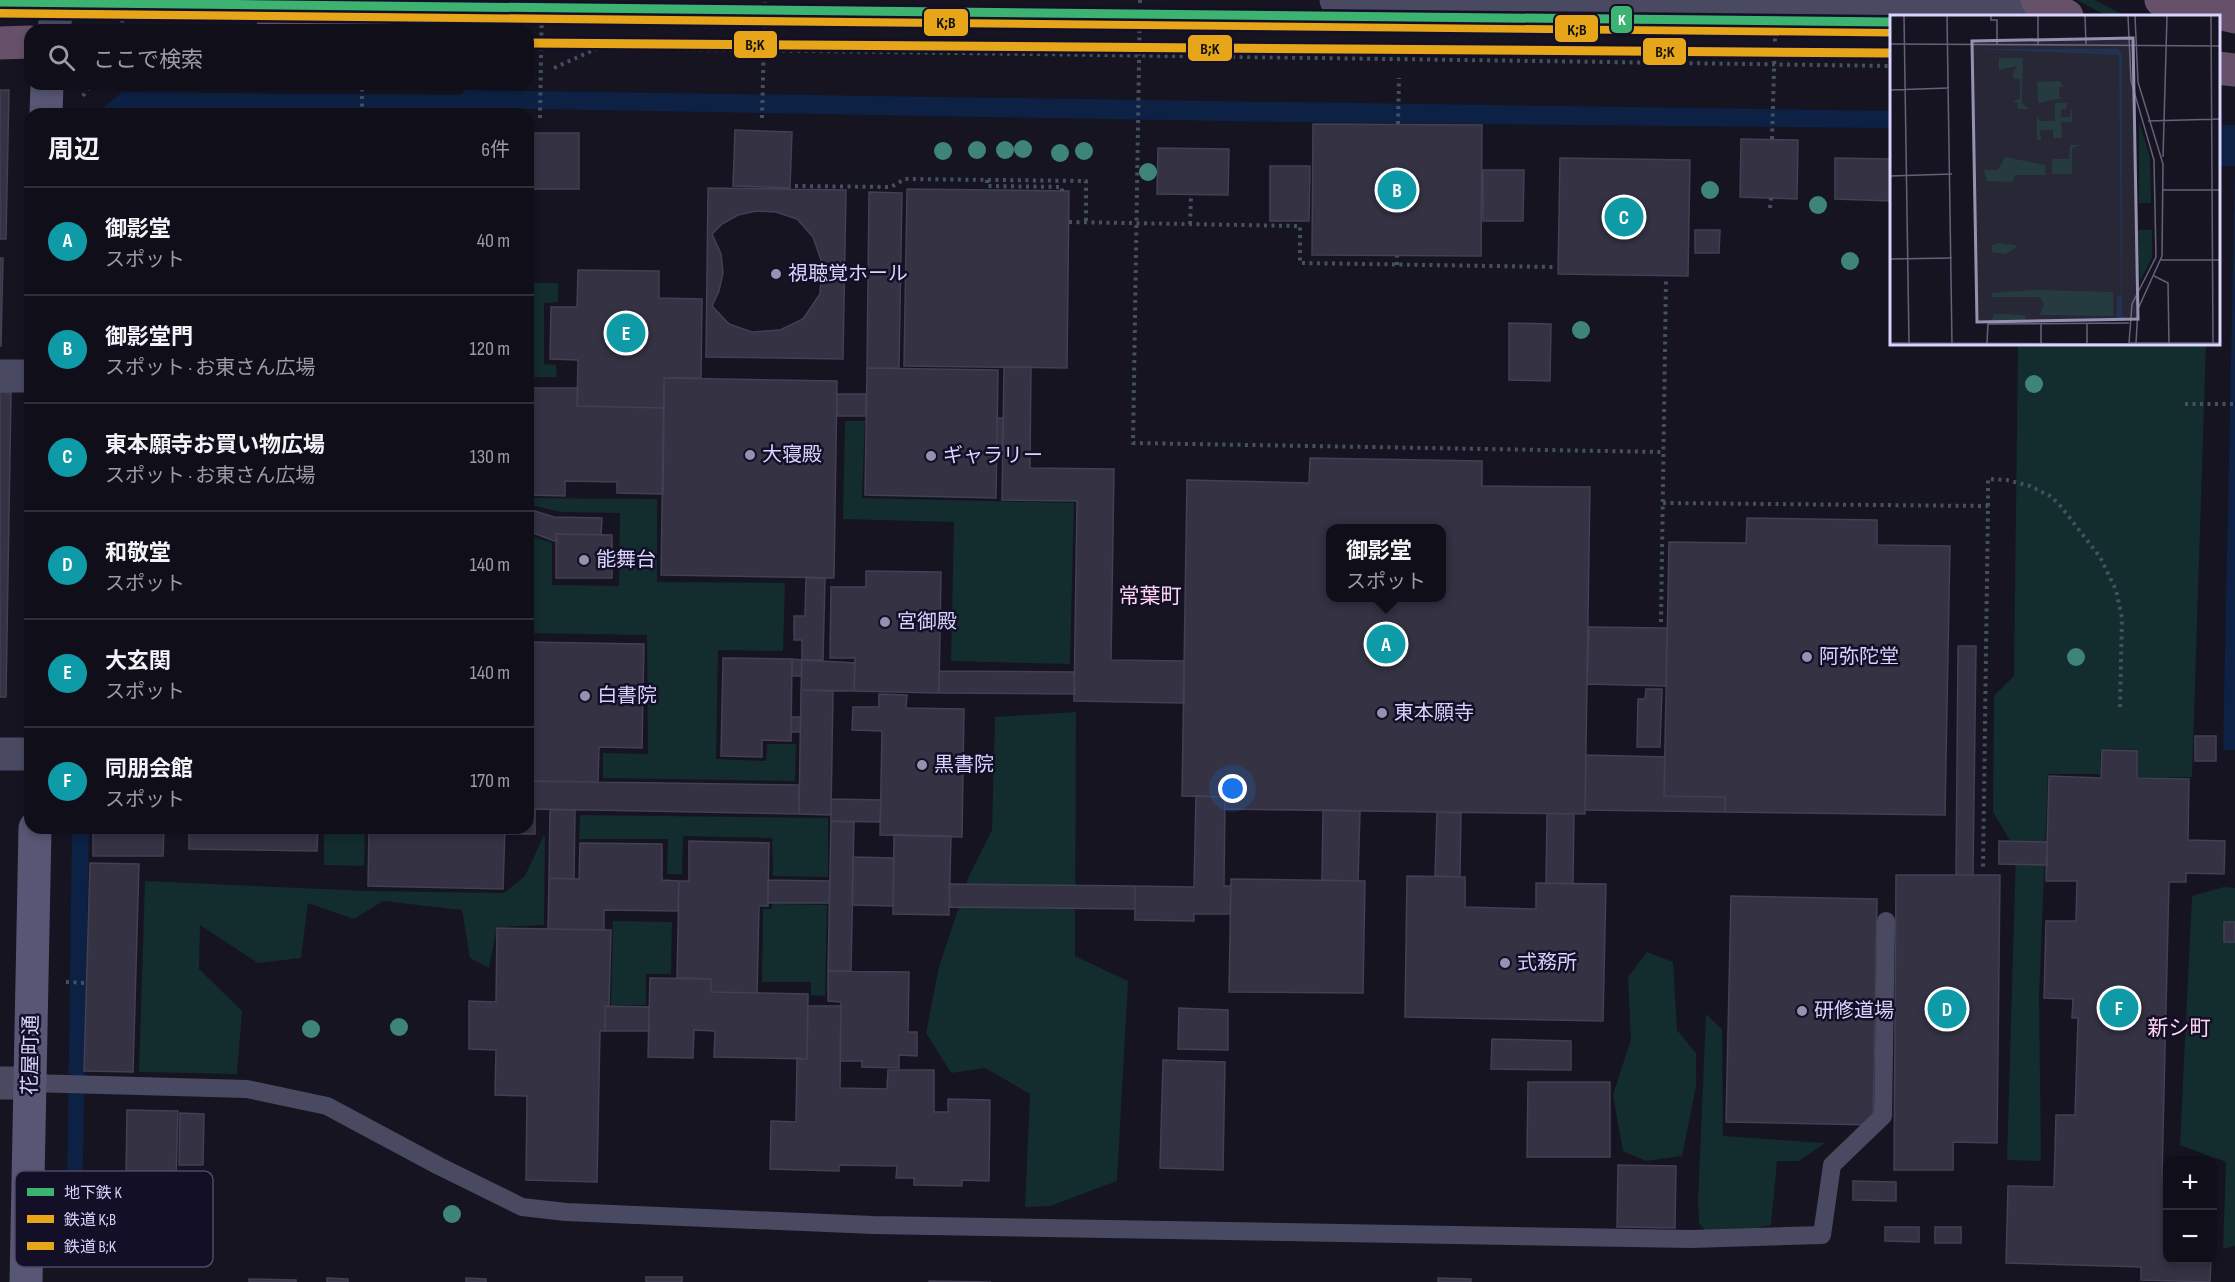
<!DOCTYPE html>
<html lang="ja">
<head>
<meta charset="utf-8">
<style>
	body { margin:0; font-family:"Sofia Sans Condensed","Noto Sans JP",sans-serif; background:#191822; color:#f1f3f6 }
	.controls { position:absolute; right:18px; bottom:18px; display:grid; overflow:hidden; border-radius:12px; box-shadow:0 3px 9px #0003 }
	.controls button { width:54px; height:54px; display:grid; place-items:center; padding:0; border:0; border-bottom:2px solid #302f38; background:#100f19; color:#f1f3f6; font:30px sans-serif }
	.you { position:absolute; left:1233px; top:789px; width:21px; height:21px; margin:-15px; border:4px solid #fff; border-radius:50%; background:#1a73e8; box-shadow:0 0 0 9px #1a73e833 }
	.badge { display:grid; place-items:center; width:39px; height:39px; border-radius:50%; background:#0b8043; color:#fff; font-size:20px; font-weight:700 }
	.pin { position:absolute; translate:-50% -50%; border:3px solid #fff; box-shadow:0 2px 6px #0006 }
	.popup { position:absolute; left:1326px; top:524px; width:120px; height:78px; box-sizing:border-box; display:grid; place-content:center; border-radius:12px; background:#100f19; filter:drop-shadow(0 2px 4px #0005); font-size:20px; white-space:nowrap; color:#9c9ca2 }
	.popup b { font-size:22px; color:#f1f3f6 }
	.popup::after { content:''; position:absolute; left:50%; top:100%; margin-left:-12px; border:12px solid transparent; border-top-color:#100f19 }
	.list { margin:0; padding:0; list-style:none }
	h2 { display:flex; justify-content:space-between; align-items:center; height:78px; margin:0; padding:0 24px; font-size:26px }
	h2 small { font-size:20px; font-weight:400; color:#9c9ca2 }
	.list li { display:grid; grid-template-columns:39px 1fr auto; gap:18px; align-items:center; box-sizing:border-box; height:108px; padding:0 24px; border-top:2px solid #302f38 }
	.list b { display:block; font-size:22px; white-space:nowrap }
	.list p { margin:0; font-size:20px; white-space:nowrap; color:#9c9ca2 }
	.list em { font-size:20px; font-style:normal; color:#9c9ca2 }
	.icon { flex:none; width:33px; height:33px; fill:none; stroke:currentColor; stroke-width:2; stroke-linecap:round; stroke-linejoin:round }
	.map { position:relative; flex:none; width:2235px; height:1282px; overflow:hidden }
	.search { position:absolute; background:#100f19; box-shadow:0 3px 9px #0003; left:24px; top:24px; width:510px; height:66px; display:flex; align-items:center; gap:15px; box-sizing:border-box; padding:0 21px; border-radius:18px; color:#9c9ca2; font-size:22px }
	.panel { position:absolute; background:#100f19; box-shadow:0 3px 9px #0003; left:24px; top:108px; width:510px; height:726px; border-radius:18px }
	.map>svg:first-child { display:block }
	.green { fill:#132c2d }
	.water { fill:#0d2144 }
	.building { fill:#343243; stroke:#433f54; stroke-width:1.5; fill-rule:evenodd }
	.lines { fill:none; stroke-linecap:round; stroke-linejoin:round }
	.path { stroke:#44505f; stroke-width:4; stroke-dasharray:3 4.5; stroke-linecap:butt }
	.lane { stroke:#4a4962; stroke-width:18 }
	.street { stroke:#4a4962; stroke-width:33 }
	.secondary { stroke:#575674; stroke-width:33 }
	.highway { stroke:#67516a; stroke-width:33 }
	.rail-1-casing { stroke:#130f26; stroke-width:14 }
	.rail-2-casing { stroke:#130f26; stroke-width:14 }
	.rail-1 { stroke:#e7a61a; stroke-width:9 }
	.rail-2 { stroke:#e7a61a; stroke-width:9 }
	.metro-1-casing { stroke:#130f26; stroke-width:14 }
	.metro-1 { stroke:#3cb371; stroke-width:9 }
	.tree { fill:#3e8478 }
	.poi-dot { fill:#9591b1; stroke:#130f26; stroke-width:2 }
	.labels { text-anchor:middle; dominant-baseline:central; stroke-width:5; stroke-linejoin:round; paint-order:stroke }
	.poi-label { font-size:20px; fill:#d9d4ff; stroke:#130f26; text-anchor:start }
	.street-label { font-size:20px; fill:#d9d4ff; stroke:#130f26 }
	.neighbourhood-label { font-size:21px; fill:#ffd6f0; stroke:#130f26 }
	.inset-road { fill:none; stroke:#64617a; stroke-width:1.5 }
	.view { fill:#9591b1; fill-opacity:0.15; stroke:#9591b1; stroke-width:3 }
	.inset-edge { fill:none; stroke:#d9d4ff; stroke-width:3 }
	.key { fill:#130f26; stroke:#4e4a67; stroke-width:1.5 }
	.key-label { font-size:16px; fill:#d9d4ff }
	.line-badge { stroke:#130f26; stroke-width:2 }
	.badge-label { font-size:16px; text-anchor:middle; font-weight:bold; fill:#fff }
	.pale-badge-label { font-size:16px; text-anchor:middle; font-weight:bold; fill:#111 }
</style>
</head>
<body>
<div class="map">
<svg width="2235" height="1282" viewBox="0 0 2235 1282">
	<rect width="100%" height="100%" fill="#161421"/>
	<!-- green -->
	<path class="green" d="M288,0H325L287,11L219,17L134,18V10Z
		M2077,0H2095L2125,16H2107Z
		M528,283H558V302L544,303V364L556,365L557,377H528Z
		M2018,344H2206L2192,777H2138L2137,750L2101,749L2100,774H2048L2039,998L2041,1161L2007,1160L2016,851L1993,812L1994,696L2014,676Z
		M845,421H865L862,498L1074,503L1070,664L951,661L954,522L843,519Z
		M528,498L657,499V582L785,583L783,651L718,650L716,759L766,761L767,744H796L795,781L603,778V753L648,754L647,635L528,633V535L552,543V585L619,586L620,513L560,512L528,504Z
		M1076,712L1075,956L1128,981L1117,1181L1050,1206L1025,1207L1030,1094L985,1068L951,1073L926,1033L939,967L969,876L992,830L995,717Z
		M580,815L828,818V877L773,876L772,838L683,836L682,874H667L668,839H579Z
		M324,828H365L364,866L324,865Z
		M544,835L545,836L544,925L497,927L489,968L470,958L462,910L383,901L354,919L308,903L301,958L258,963L200,925L199,969L242,1011L237,1074L139,1072L145,881L368,891L504,893L525,876Z
		M2224,887L2235,888V1246L2223,1249L2226,1162L2180,1145L2192,896Z
		M772,904L827,905L825,996L811,995V982H762L763,909H772Z
		M613,921L672,922L671,974H646V1005H611Z
		M1647,952L1673,962L1677,1030L1696,1053V1086L1682,1156L1646,1161L1623,1151L1613,1095L1631,1039L1628,977Z
		M1706,1014L1722,1029L1723,1136L1825,1143L1799,1161H1777L1771,1225L1711,1237L1699,1223L1698,1203Z"/>
	<!-- water -->
	<path class="water" d="M465,90L1891,111L1892,128L1282,122L474,108L469,114H96L122,92L460,95Z
		M2219,125H2235V750H2223L2235,166H2219Z
		M72,828H89L81,1268H66Z"/>
	<!-- building -->
	<path class="building" d="M0,90H9L6,239H0Z
		M1313,124L1482,125L1481,256L1312,255Z
		M735,130L792,132L790,188L733,186Z
		M528,133H579V189H528Z
		M1741,139L1798,140L1797,199L1740,197Z
		M1158,148L1229,149L1228,195L1157,194Z
		M1560,158L1690,160L1688,276L1558,274Z
		M1835,158L1892,159V201L1835,199Z
		M1270,166H1310L1309,221H1270Z
		M1483,170H1524L1523,221H1483Z
		M708,188L846,190L843,359L706,357Z
		M907,189L1069,191L1067,368L904,366Z
		M869,192L902,193L899,368H867Z
		M756,211L776,212L797,219L813,237L822,263L820,294L803,319L780,330L752,332L729,324L712,306L719,291L723,273L721,254L712,234L722,224L738,215Z
		M1695,230H1720L1719,253H1695Z
		M0,258H3L1,346H0Z
		M578,270L659,271V298L702,299L701,378H664V408L577,406L578,360L550,359L551,307H577Z
		M1509,323L1551,324L1550,381L1509,380Z
		M1004,367H1031L1030,468L1114,469L1111,660L1184,661V703L1074,701L1077,501L1002,500Z
		M867,368L998,370L996,498L865,495Z
		M664,378L837,381L834,578L661,575Z
		M528,388H578L577,406L664,408L663,494L617,493V482L565,481V496L528,495Z
		M0,392L11,393L6,697H0Z
		M837,394H866V416H837Z
		M997,418H1003L1002,456H997Z
		M1310,458L1482,461V486L1590,487L1585,814L1225,809V797L1182,796L1187,480L1309,483ZM1330,528H1442V598H1330Z
		M528,509L554,517L602,518L601,535L556,534L557,542L528,531Z
		M1747,518L1877,520V545L1950,546L1945,815L1725,812V797L1664,796L1669,542L1746,543Z
		M556,534L612,535V578H556Z
		M866,571L941,572L939,693L854,691L855,658H830L831,587H866Z
		M806,577L825,578L823,660H802V640H794V616H805Z
		M1589,627L1667,628L1666,686L1587,684Z
		M528,642L644,644L642,748L599,747L598,782L528,781Z
		M1958,646H1976L1973,875H1956Z
		M723,658L792,659L791,741L762,740V757L721,756Z
		M792,659L802,660L801,676H792Z
		M802,660L855,663L854,691L801,690Z
		M939,671L1074,672L1075,694L939,693Z
		M1646,689H1662L1660,747H1637L1638,699H1645Z
		M801,690L833,691L831,815L799,814Z
		M879,694L907,695L906,708L964,709L962,837L880,835L882,731L852,730L853,707H879Z
		M791,717H801L800,732H791Z
		M2195,736H2216V761H2195Z
		M2102,750L2137,751V778L2189,779L2188,840L2225,841L2224,874L2186,873V882H2169L2162,1176L2168,1177V1260H2211L2210,1282L2141,1280V1267L2006,1263L2008,1186L2054,1187L2056,1115H2075L2078,1018H2072L2073,999L2044,998L2046,921H2076L2077,881H2046L2049,776L2101,778Z
		M1586,755L1665,757L1664,796L1725,797V812L1585,810Z
		M528,781L799,785V814L535,809V834H504L505,828H528Z
		M1196,796L1225,797L1224,886H1231L1230,914H1194V921L1135,920V886L1194,887Z
		M831,799L881,800L880,822L831,821Z
		M550,810H575L574,879L549,878Z
		M1323,810L1360,811L1358,881L1322,880Z
		M1437,812L1461,813L1460,877L1435,876Z
		M1547,814H1574L1573,884L1546,883Z
		M831,821L854,822L851,971H828Z
		M93,828H164L163,856H93Z
		M189,828H318L317,851L189,849Z
		M369,828H505L503,889L368,886Z
		M894,835L951,836L949,915L893,914Z
		M689,841L769,843L768,903V906H759L757,993L711,992V979L677,978L679,881H689Z
		M1999,841L2047,842V865L1999,864Z
		M580,843L662,844V880L679,881L678,911L604,910V930L548,929L549,878L579,879Z
		M853,857L894,858L893,906L852,905Z
		M90,863L139,864L133,1072L84,1071Z
		M1896,875H2000L1997,1143L1953,1142V1170H1894Z
		M1407,876L1465,877V907L1536,909V883L1606,884L1603,1021L1405,1017Z
		M1231,879L1365,881L1363,993L1229,992Z
		M768,880L830,881L829,903H768Z
		M949,884L1135,886V909L950,907Z
		M1731,896L1877,899L1873,1125L1726,1122Z
		M2224,922H2235V942H2224Z
		M497,928L611,930L609,1006H605V1031H600L597,1182L526,1180L527,1096L495,1095L496,1050L469,1049V1001L496,1002Z
		M828,971L909,972L908,1032H917V1056L899,1055V1068L862,1067V1061H840L841,1002L828,1001Z
		M650,978L711,979V992L808,994L807,1059L714,1057L715,1031L694,1030L693,1058L648,1057Z
		M605,1006L649,1007V1031H605Z
		M808,1006H841L840,1088L887,1089L888,1070H934V1112H948V1099L990,1100L989,1181L962,1180V1186L914,1185V1178H896L897,1166L839,1165V1171L770,1169L771,1121L796,1122L797,1058L807,1059Z
		M1179,1008L1228,1010V1050L1178,1049Z
		M1492,1039L1571,1041V1070L1491,1069Z
		M1163,1060L1225,1062L1223,1170L1160,1168Z
		M1528,1082H1610V1157H1527Z
		M127,1110L178,1111L176,1180L126,1179Z
		M180,1113L204,1114L203,1165H179Z
		M1618,1165L1676,1166L1675,1228L1617,1227Z
		M1853,1181L1896,1182V1201L1853,1200Z
		M129,1187L179,1188L178,1231L128,1230Z
		M1885,1227H1919V1242L1885,1241Z
		M1935,1227H1961V1243H1935Z
		M646,1277H682V1282H646Z
		M327,1278L348,1279V1282H327Z
		M466,1278L486,1279V1282H466Z
		M1438,1278L1471,1279V1282H1438Z
		M249,1279L296,1280V1282H249Z
		M929,1281L991,1282H929Z"/>
	<g class="lines">
		<!-- path -->
		<path class="path" d="M1140,0L1133,443L1663,452
			M122,30L123,0
			M554,68L598,48L1892,66
			M83,96L90,86L97,84
			M362,114V84
			M540,118L542,0
			M762,118L765,0
			M1398,124L1399,78
			M1772,139L1775,36
			M987,180V186L1062,187V191
			M795,186L891,187L905,179L1086,181V222
			M1770,208L1771,198
			M1069,222L1300,226V263L1556,267
			M1190,224L1191,195
			M1397,265V256
			M2185,404H2235
			M1663,503L1988,506L1983,871
			M1988,506V479L2007,480L2030,486L2050,496L2059,504L2100,557L2116,590L2122,618L2120,707
			M1661,622L1666,278
			M66,982L86,983"/>
		<!-- lane -->
		<path class="lane" d="M30,1083L247,1089L327,1106L439,1166L522,1207L566,1212L873,1225L1691,1239L1822,1235L1832,1165L1883,1116L1886,921"/>
		<!-- street -->
		<path class="street" d="M1336,0L2045,4
			M54,30L58,0
			M0,376H30
			M0,754H30
			M0,1083H30"/>
		<!-- secondary -->
		<path class="secondary" d="M46,114L47,84
			M26,1282L35,828"/>
		<!-- highway -->
		<path class="highway" d="M2037,0L2067,16
			M2161,0L2235,17
			M272,30L338,20L415,0
			M0,43L30,42
			M2218,68L2235,70"/>
		<defs>
			<path id="rail-1" d="M0,13L1892,32"/>
			<path id="rail-2" d="M528,43L1892,53"/>
		</defs>
		<!-- rail-1 casing -->
		<use href="#rail-1" class="rail-1-casing"/>
		<!-- rail-2 casing -->
		<use href="#rail-2" class="rail-2-casing"/>
		<!-- rail-1 -->
		<use href="#rail-1" class="rail-1"/>
		<!-- rail-2 -->
		<use href="#rail-2" class="rail-2"/>
		<defs>
			<path id="metro-1" d="M0,2L1892,22"/>
		</defs>
		<!-- metro-1 casing -->
		<use href="#metro-1" class="metro-1-casing"/>
		<!-- metro-1 -->
		<use href="#metro-1" class="metro-1"/>
	</g>
	<!-- trees -->
	<g class="tree">
		<circle cx="1023" cy="149" r="9"/>
		<circle cx="977" cy="150" r="9"/>
		<circle cx="1005" cy="150" r="9"/>
		<circle cx="943" cy="151" r="9"/>
		<circle cx="1084" cy="151" r="9"/>
		<circle cx="1060" cy="153" r="9"/>
		<circle cx="1148" cy="172" r="9"/>
		<circle cx="1710" cy="190" r="9"/>
		<circle cx="1818" cy="205" r="9"/>
		<circle cx="1850" cy="261" r="9"/>
		<circle cx="1581" cy="330" r="9"/>
		<circle cx="2034" cy="384" r="9"/>
		<circle cx="2076" cy="657" r="9"/>
		<circle cx="399" cy="1027" r="9"/>
		<circle cx="311" cy="1029" r="9"/>
		<circle cx="452" cy="1214" r="9"/>
	</g>
	<!-- markers -->
	<g class="poi-dot">
		<circle cx="776" cy="274" r="6"/>
		<circle cx="750" cy="455" r="6"/>
		<circle cx="931" cy="456" r="6"/>
		<circle cx="584" cy="560" r="6"/>
		<circle cx="885" cy="622" r="6"/>
		<circle cx="1807" cy="657" r="6"/>
		<circle cx="585" cy="696" r="6"/>
		<circle cx="1382" cy="713" r="6"/>
		<circle cx="922" cy="765" r="6"/>
		<circle cx="1505" cy="963" r="6"/>
		<circle cx="1802" cy="1011" r="6"/>
	</g>
	<g class="labels">
		<!-- poi labels -->
		<g class="poi-label">
			<text x="788" y="274">視聴覚ホール</text>
			<text x="762" y="455">大寝殿</text>
			<text x="943" y="456">ギャラリー</text>
			<text x="596" y="560">能舞台</text>
			<text x="897" y="622">宮御殿</text>
			<text x="1819" y="657">阿弥陀堂</text>
			<text x="597" y="696">白書院</text>
			<text x="1394" y="713">東本願寺</text>
			<text x="934" y="765">黒書院</text>
			<text x="1517" y="963">式務所</text>
			<text x="1814" y="1011">研修道場</text>
		</g>
		<!-- street labels -->
		<g class="street-label">
			<text transform="translate(31 1055) rotate(-89)">花屋町通</text>
		</g>
		<!-- neighbourhood labels -->
		<g class="neighbourhood-label">
			<text x="1150" y="596">常葉町</text>
			<text x="2179" y="1028">新シ町</text>
		</g>
	</g>
	<!-- overview -->
	<g transform="translate(1890 15)">
		<rect width="330" height="330" fill="#161421"/>
		<path d="M109,43H133L132,88L139,94H128V88L123,87L130,83V64L123,63V58L127,51L109,55ZM170,66L173,72H169V82L173,83L148,88L147,67ZM165,88H177L176,94H171V102H180L182,91V107H171L172,123H163V115H150L151,125H147V101L150,106H165ZM249,106L260,143L261,188H249ZM180,130H192L182,133V159H162V144H179ZM115,142L155,150L156,160H125L122,167L97,166L94,155H108ZM248,215H262V243L250,266ZM109,228L124,230L127,232L115,239L102,237V230ZM145,275L223,277V301L150,300L154,289L150,282H102V278ZM104,299L135,300L136,306L92,307L102,305Z" fill="#132c2d"/>
		<path d="M84,34H227L232,39V306H154L227,304V281H231L229,40Z" fill="#0d2144"/>
		<path class="inset-road" d="M14,1L19,328M57,1L62,329M101,1V5H107V30M148,1V30M195,1L196,29M238,1L241,66L264,145L266,242L242,289L239,328H330M245,1L248,67L273,149L272,241L248,294L246,328M321,1L323,329M0,29L330,31M0,75L59,73M258,106L330,104M273,142L277,1M0,161L62,159M273,175H330M0,244L62,243M271,245H330M264,261L278,268L279,329M151,309V328M0,328L239,329M97,328L98,309L239,308M197,328V309"/>
		<path class="view" d="M243,23L248,304L87,307L82,26Z"/>
		<rect width="330" height="330" class="inset-edge"/>
	</g>
	<!-- legend -->
	<rect x="15" y="1171" width="198" height="96" rx="9" class="key"/>
	<rect x="27" y="1188" width="27" height="8" fill="#3cb371"/>
	<rect x="27" y="1215" width="27" height="8" fill="#e7a61a"/>
	<rect x="27" y="1242" width="27" height="8" fill="#e7a61a"/>
	<g class="key-label">
		<text x="64" y="1198">地下鉄 K</text>
		<text x="64" y="1225">鉄道 K;B</text>
		<text x="64" y="1252">鉄道 B;K</text>
	</g>
	<g class="line-badge">
		<rect x="1610" y="5" width="23" height="29" rx="6" fill="#3cb371"/>
		<rect x="923" y="8" width="46" height="29" rx="6" fill="#e7a61a"/>
		<rect x="1554" y="14" width="45" height="29" rx="6" fill="#e7a61a"/>
		<rect x="733" y="30" width="45" height="29" rx="6" fill="#e7a61a"/>
		<rect x="1187" y="34" width="46" height="28" rx="6" fill="#e7a61a"/>
		<rect x="1642" y="37" width="45" height="29" rx="6" fill="#e7a61a"/>
	</g>
	<g class="badge-label">
		<text x="1622" y="25">K</text>
	</g>
	<g class="pale-badge-label">
		<text x="946" y="28">K;B</text>
		<text x="1577" y="35">K;B</text>
		<text x="755" y="50">B;K</text>
		<text x="1210" y="54">B;K</text>
		<text x="1665" y="57">B;K</text>
	</g>
</svg>
<div class="controls">
<button>+</button>
<button>−</button>
</div>
<div class="you"></div>
<div class="pin badge" style="left:1386px;top:644px;background:#0f9aa8">A</div>
<div class="popup"><b>御影堂</b>スポット</div>
<div class="pin badge" style="left:1397px;top:190px;background:#0f9aa8">B</div>
<div class="pin badge" style="left:1624px;top:217px;background:#0f9aa8">C</div>
<div class="pin badge" style="left:1947px;top:1009px;background:#0f9aa8">D</div>
<div class="pin badge" style="left:626px;top:333px;background:#0f9aa8">E</div>
<div class="pin badge" style="left:2119px;top:1008px;background:#0f9aa8">F</div>
<div class="search"><svg class="icon" aria-label="search" viewBox="0 0 24 24"><circle cx="10" cy="10" r="6"/><path d="M15 15l6 6"/></svg>ここで検索</div>
<section class="panel">
<h2>周辺<small>6件</small></h2>
<ul class="list">
<li><span class="badge" style="background:#0f9aa8">A</span><div><b>御影堂</b><p>スポット</p></div><em>40 m</em></li>
<li><span class="badge" style="background:#0f9aa8">B</span><div><b>御影堂門</b><p>スポット · お東さん広場</p></div><em>120 m</em></li>
<li><span class="badge" style="background:#0f9aa8">C</span><div><b>東本願寺お買い物広場</b><p>スポット · お東さん広場</p></div><em>130 m</em></li>
<li><span class="badge" style="background:#0f9aa8">D</span><div><b>和敬堂</b><p>スポット</p></div><em>140 m</em></li>
<li><span class="badge" style="background:#0f9aa8">E</span><div><b>大玄関</b><p>スポット</p></div><em>140 m</em></li>
<li><span class="badge" style="background:#0f9aa8">F</span><div><b>同朋会館</b><p>スポット</p></div><em>170 m</em></li>
</ul>
</section>
</div>
</body>
</html>
